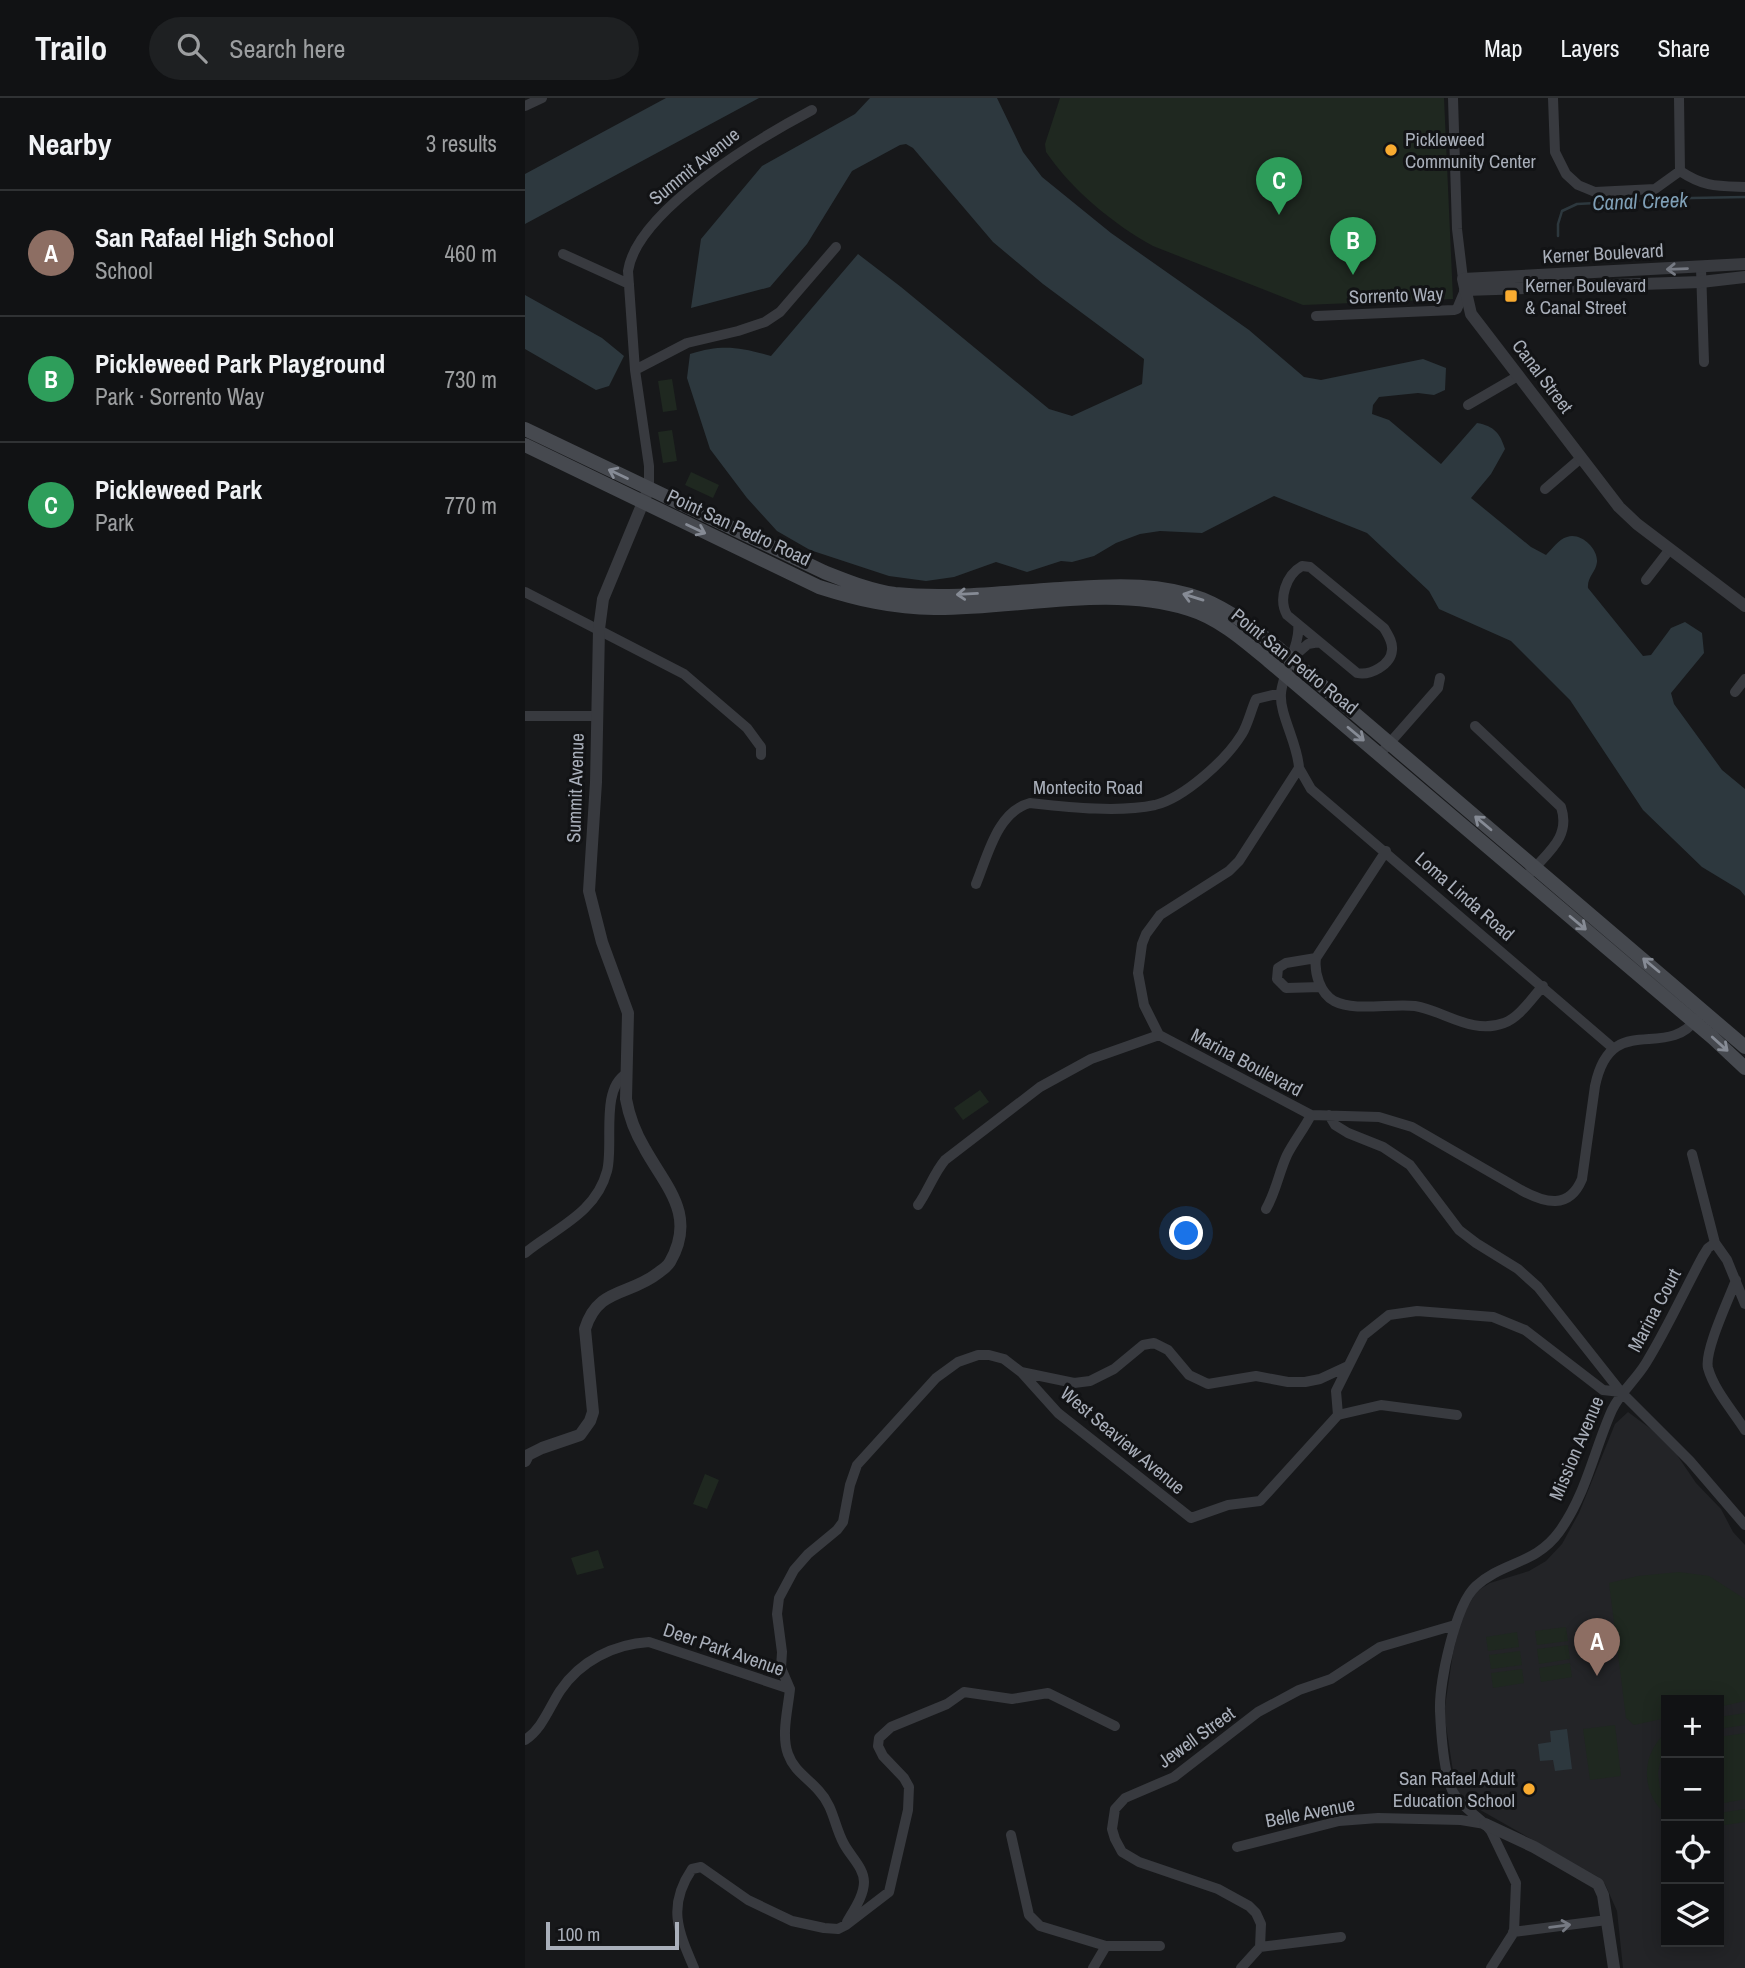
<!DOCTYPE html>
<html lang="en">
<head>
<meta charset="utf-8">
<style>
	body { margin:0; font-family:"Archivo Narrow",sans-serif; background:#1e2022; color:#f1f3f6 }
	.controls { position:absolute; right:21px; bottom:21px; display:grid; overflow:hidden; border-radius:0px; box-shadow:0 4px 18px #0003 }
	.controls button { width:63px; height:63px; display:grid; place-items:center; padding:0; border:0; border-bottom:2px solid #303234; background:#111214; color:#f1f3f6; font:35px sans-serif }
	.scale { position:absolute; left:21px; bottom:18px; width:133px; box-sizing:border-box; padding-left:7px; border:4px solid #a9afba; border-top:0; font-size:19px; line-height:24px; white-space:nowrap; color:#a9afba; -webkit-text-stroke:5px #121315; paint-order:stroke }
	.you { position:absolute; left:662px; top:1136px; width:24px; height:24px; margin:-18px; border:5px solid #fff; border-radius:50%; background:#1a73e8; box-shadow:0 0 0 10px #1a73e833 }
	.badge { display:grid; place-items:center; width:46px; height:46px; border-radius:50%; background:#8c9099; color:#fff; font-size:23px; font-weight:700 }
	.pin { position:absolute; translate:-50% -58px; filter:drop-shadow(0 2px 4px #0008) }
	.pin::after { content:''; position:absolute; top:37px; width:24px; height:21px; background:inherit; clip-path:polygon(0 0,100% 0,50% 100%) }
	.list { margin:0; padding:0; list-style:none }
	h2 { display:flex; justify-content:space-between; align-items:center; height:91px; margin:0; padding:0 28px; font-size:30px }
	h2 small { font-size:23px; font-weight:400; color:#9c9ea0 }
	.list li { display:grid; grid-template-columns:46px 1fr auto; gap:21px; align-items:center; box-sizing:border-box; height:126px; padding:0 28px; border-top:2px solid #303234 }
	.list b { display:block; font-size:26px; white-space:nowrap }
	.list p { margin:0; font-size:23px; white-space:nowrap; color:#9c9ea0 }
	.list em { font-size:23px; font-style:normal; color:#9c9ea0 }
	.icon { flex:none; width:38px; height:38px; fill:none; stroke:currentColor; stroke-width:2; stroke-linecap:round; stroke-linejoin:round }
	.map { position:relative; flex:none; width:1220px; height:1870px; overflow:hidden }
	header { display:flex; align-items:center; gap:42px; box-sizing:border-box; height:98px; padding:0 35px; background:#111214; border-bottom:2px solid #303234 }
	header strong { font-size:33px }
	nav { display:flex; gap:38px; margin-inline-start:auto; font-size:24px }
	.search { width:490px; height:63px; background:#1e2022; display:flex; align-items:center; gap:18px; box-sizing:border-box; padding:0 24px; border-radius:38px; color:#9c9ea0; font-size:26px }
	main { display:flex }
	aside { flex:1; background:#111214 }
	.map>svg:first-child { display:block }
	.built { fill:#232427; fill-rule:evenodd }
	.green { fill:#1f2820 }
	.water { fill:#2d383e }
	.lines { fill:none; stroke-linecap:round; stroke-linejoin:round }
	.stream { stroke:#2d383e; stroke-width:2.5 }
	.minor { stroke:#383a3f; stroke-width:10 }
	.tertiary { stroke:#383a3f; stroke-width:12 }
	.secondary { stroke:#46494f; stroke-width:14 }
	.oneway { stroke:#767a83 }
	.oneway2 { stroke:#868b95 }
	.poi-dot { fill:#f9ab30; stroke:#121315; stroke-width:2.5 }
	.labels { text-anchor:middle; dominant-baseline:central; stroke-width:6; stroke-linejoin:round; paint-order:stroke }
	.poi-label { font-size:19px; fill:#a9afba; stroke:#121315; text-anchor:start }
	.street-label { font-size:19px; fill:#a9afba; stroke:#121315 }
	.water-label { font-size:21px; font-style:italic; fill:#7f9fb6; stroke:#121315 }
</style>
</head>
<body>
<header>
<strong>Trailo</strong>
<div class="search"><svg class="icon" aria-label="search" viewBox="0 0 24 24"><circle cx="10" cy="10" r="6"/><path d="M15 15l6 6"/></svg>Search here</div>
<nav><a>Map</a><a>Layers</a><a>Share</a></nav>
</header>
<main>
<aside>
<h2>Nearby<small>3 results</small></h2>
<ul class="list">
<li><span class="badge" style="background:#8d6e63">A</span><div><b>San Rafael High School</b><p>School</p></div><em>460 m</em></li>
<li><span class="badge" style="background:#2e9e5b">B</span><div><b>Pickleweed Park Playground</b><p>Park · Sorrento Way</p></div><em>730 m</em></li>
<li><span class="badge" style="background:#2e9e5b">C</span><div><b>Pickleweed Park</b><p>Park</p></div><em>770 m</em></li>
</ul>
</aside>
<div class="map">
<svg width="1220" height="1870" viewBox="0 0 1220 1870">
	<rect width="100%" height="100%" fill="#17181a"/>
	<!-- built -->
	<path class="built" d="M1103,1314L1126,1331L1152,1357L1171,1385L1196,1411L1208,1434L1220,1447V1870H1098L1092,1813L1080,1786L1073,1779L943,1705L932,1693L930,1686L919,1615L928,1555L937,1518L952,1493L965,1485L1004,1473L1021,1463L1037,1446L1054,1415L1090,1326ZM1141,1602H1194V1844H1141Z"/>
	<!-- green -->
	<path class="green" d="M535,0H919L928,201L778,207L628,148C588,126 547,92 521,54L520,46Z
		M147,281L152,312L138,314L133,283Z
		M147,332L152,363L138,365L133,334Z
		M166,374L194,387L188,400L160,387Z
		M455,992L464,1004L438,1022L429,1010Z
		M180,1376L194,1382L182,1411L168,1406Z
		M73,1452L79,1470L52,1477L46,1460Z
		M1154,1474L1184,1478L1220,1501V1603L1194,1609V1602H1141V1620L1109,1627L1101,1620L1084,1485L1113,1478Z
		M1041,1529L1043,1543L1012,1547L1010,1533Z
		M992,1534L994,1549L963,1553L961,1539Z
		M1043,1547L1045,1561L1014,1566L1012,1551Z
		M995,1553L997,1567L966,1571L964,1557Z
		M1045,1565L1047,1579L1016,1584L1014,1570Z
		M997,1571L999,1585L968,1590L966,1575Z
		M1220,1615V1627L1194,1631V1619Z
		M1090,1627L1096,1678L1065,1682L1058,1631Z
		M1141,1634V1651L1136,1661L1133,1675L1135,1690L1141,1701V1717C1116,1694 1115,1658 1141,1634Z
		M1220,1635V1701L1194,1706V1639Z
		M1220,1711V1724L1194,1728V1715Z"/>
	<!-- water -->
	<path class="water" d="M141,0H234L0,126V76Z
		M345,0H472L498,54L517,79L586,135L724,232L779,279L796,282L898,261L921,270L920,292L909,297L893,295L854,299L848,307L847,316L864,322L916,366L952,325C969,328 975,335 980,351L966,376L946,400L1006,449L1021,457C1027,451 1034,441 1042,439C1055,434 1073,450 1072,464C1071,474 1062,479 1063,490L1118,558L1126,557L1146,530L1160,524L1177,535L1179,555L1146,595L1149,606L1197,672L1220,691V798L1215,792L1177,769L1118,712L1045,602L986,543L914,511L904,493L842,435L749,398L677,435L635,433L615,436L591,445L569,458L547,464L536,463L502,474L471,464L429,479L401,483L364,478L285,452L252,433L222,400L185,351L162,280L165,256C197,246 214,249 246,258L333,156L376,189L524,311L547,318L617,286L619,261L518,186L468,144L388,50L381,46L375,47L327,73L282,146L245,189L166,210L176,141L237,68L330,16Z
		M0,197L77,240L99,258L84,288L71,292L0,251Z
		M1042,1631L1047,1671L1030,1673L1028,1662L1015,1663L1013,1646L1026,1644L1025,1633Z"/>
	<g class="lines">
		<!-- stream -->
		<path class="stream" d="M1033,138V126L1037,113L1052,106L1167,100L1220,99"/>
		<!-- minor -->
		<path class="minor" d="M928,0L932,131L938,181
			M1028,0L1030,54L1041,76L1053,87L1070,94L1130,91L1155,73L1154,0
			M0,8L17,0
			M1155,73C1179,89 1192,88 1220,89
			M38,156L104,186
			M1176,170L1179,264
			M791,218L929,212L932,211L940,192
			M110,272L162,245L213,233L240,224L255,214L311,149
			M943,307L993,278
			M124,390V368L110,272L103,173C112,112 236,39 287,12
			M1020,391L1056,360
			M777,468L785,469L859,530C863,537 868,544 867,552C866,567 845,578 832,575L762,517C753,501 761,477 777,468Z
			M1121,482L1145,451
			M0,494L159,576L222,630L236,649V657
			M773,527C776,544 758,574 756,595C754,616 773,646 774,670L714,763L704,773L635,817L621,836L617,846L613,875L619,907L634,937L786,1017L854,1019L887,1029L996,1092C1020,1105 1044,1112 1057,1081L1070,988C1086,911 1141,964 1172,920
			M768,559L783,546L794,544
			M1210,594L1220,581
			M0,618H71
			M950,628L1036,709C1046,739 1023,754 1005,775
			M855,656L913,590L915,580
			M774,670L786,691L1088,950
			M861,753L791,860C789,875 795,895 809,903C830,914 866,905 890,908C920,913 947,937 979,925C994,920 1007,900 1018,888
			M451,786C463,757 472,714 505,705C542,709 593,715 630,707C659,700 701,662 717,636C723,626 726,612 731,601L756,595
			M791,860L761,865L753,870L752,881L761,890L796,889
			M804,1017L810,1027L823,1035L858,1049L885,1067L934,1132L951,1145L993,1171L1013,1189L1096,1294L1165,1363L1220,1427
			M1167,1056L1190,1145L1202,1162L1220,1206
			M393,1107C403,1093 409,1075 420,1062L515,989L566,961L634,937
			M741,1111C751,1094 754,1074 762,1057C769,1043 779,1031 786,1017
			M0,1155C31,1130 71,1115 82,1073C89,1048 75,991 101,976
			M1211,1182C1204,1201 1179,1253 1183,1270C1189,1292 1208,1313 1220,1332
			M497,1275L533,1315L666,1420L703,1407L735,1403L813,1317
			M813,1317L811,1293L839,1237L864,1217L892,1213L968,1219L1000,1232L1078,1292L1096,1294
			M813,1317L856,1307L932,1317
			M265,1591L256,1570L257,1554L252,1516L254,1500L269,1472L283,1456L312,1432L318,1424L325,1387L332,1367L411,1280L433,1264L453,1257H464L479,1261L496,1274L549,1285L565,1283L589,1271L618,1247L629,1245L643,1252L664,1277L683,1286L731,1278L763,1284H780L795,1281L823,1268
			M0,1642C17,1631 24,1610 35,1593C55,1563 89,1546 124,1544L265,1591C263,1611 256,1637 263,1656C269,1673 283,1680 294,1693C309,1709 309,1728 319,1746C326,1759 339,1770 339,1784C339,1798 328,1813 322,1824
			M960,1726C949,1716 933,1705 927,1692C918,1672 916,1635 915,1613C914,1585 930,1507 951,1488C977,1464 1011,1466 1034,1434C1061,1397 1069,1352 1087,1312C1096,1293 1110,1283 1121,1265C1142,1231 1159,1193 1178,1158L1183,1150L1190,1145
			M486,1737L504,1817L515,1828L581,1848L568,1870
			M712,1749L814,1723L853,1720L936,1722L960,1726L966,1733L991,1785L989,1834L966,1870
			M988,1834L1082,1822
			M581,1848H635
			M735,1849L816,1839
			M169,1870C153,1833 142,1808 167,1771L176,1769L223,1802L267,1823L299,1830L313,1831L321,1827L364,1794L383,1712L384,1689L379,1680L358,1658L353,1648L354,1640L366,1629L422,1606L439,1594L487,1601L523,1595L590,1628
			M716,1870L735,1849L736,1826L731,1815L724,1808L693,1791L614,1764L597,1754L590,1741L587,1731L590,1711L600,1700L649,1679L733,1614L774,1592L806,1581L855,1549L930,1527"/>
		<!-- tertiary -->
		<path class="tertiary" d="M1220,166L938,181L946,216L1094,409L1112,426L1220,508
			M940,192L1176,184L1220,179
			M0,1363L3,1357L17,1350L55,1337L65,1323L68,1314L60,1231C73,1189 104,1198 133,1175C137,1172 142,1169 145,1164C172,1117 141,1089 120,1051C111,1036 104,1018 101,1001L103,915L77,844L64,793L71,684L74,531L78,501L124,390
			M960,1726L1009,1749L1073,1786L1078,1797L1089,1870"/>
		<!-- secondary -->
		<path class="secondary" d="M0,331L299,474C322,483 346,493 370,496C430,502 491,493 551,490C594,487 636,486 677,501C706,513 729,531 753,550L1220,949
			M0,347L294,489C332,501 368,510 409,510C492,511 583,486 664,511C694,520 720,543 744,563L1188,940L1220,970"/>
	</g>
	<!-- one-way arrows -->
	<defs><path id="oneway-shaft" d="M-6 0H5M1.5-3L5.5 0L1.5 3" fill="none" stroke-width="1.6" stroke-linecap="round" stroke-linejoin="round" transform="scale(1.75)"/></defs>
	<g class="oneway">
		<use href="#oneway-shaft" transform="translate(1152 171) rotate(178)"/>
		<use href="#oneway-shaft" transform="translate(1035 1828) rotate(-7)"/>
	</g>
	<g class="oneway2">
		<use href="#oneway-shaft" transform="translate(93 376) rotate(-155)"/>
		<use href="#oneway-shaft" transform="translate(171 431) rotate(25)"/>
		<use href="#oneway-shaft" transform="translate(442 496) rotate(177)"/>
		<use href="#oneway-shaft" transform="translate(668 499) rotate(-163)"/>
		<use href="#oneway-shaft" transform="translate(831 636) rotate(40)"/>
		<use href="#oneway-shaft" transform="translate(958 725) rotate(-140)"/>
		<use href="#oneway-shaft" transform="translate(1053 825) rotate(40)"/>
		<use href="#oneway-shaft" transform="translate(1126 867) rotate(-140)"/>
		<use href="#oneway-shaft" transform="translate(1195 946) rotate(42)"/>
	</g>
	<!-- markers -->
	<g class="poi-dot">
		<circle cx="866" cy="52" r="7"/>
		<rect x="979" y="191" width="14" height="14" rx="3.5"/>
		<circle cx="1004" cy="1691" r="7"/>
	</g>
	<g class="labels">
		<!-- poi labels -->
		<g class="poi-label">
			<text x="880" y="41">Pickleweed<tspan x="880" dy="22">Community Center</tspan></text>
			<text x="1000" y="187">Kerner Boulevard<tspan x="1000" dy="22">&amp; Canal Street</tspan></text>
			<text x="990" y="1680" text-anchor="end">San Rafael Adult<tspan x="990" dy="22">Education School</tspan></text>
		</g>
		<!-- street labels -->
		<g class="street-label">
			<text transform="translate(169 68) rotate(-39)">Summit Avenue</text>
			<text transform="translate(1078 155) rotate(-3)">Kerner Boulevard</text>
			<text transform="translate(871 197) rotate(-2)">Sorrento Way</text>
			<text transform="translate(1018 278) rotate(53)">Canal Street</text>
			<text transform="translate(214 429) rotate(25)">Point San Pedro Road</text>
			<text transform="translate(770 563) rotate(39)">Point San Pedro Road</text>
			<text x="563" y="689">Montecito Road</text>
			<text transform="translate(50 690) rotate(-88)">Summit Avenue</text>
			<text transform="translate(940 798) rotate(41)">Loma Linda Road</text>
			<text transform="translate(722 964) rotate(28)">Marina Boulevard</text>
			<text transform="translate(1129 1212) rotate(-62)">Marina Court</text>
			<text transform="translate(598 1342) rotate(40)">West Seaview Avenue</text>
			<text transform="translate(1051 1350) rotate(-67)">Mission Avenue</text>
			<text transform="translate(199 1551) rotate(19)">Deer Park Avenue</text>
			<text transform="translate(671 1639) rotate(-36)">Jewell Street</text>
			<text transform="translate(785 1714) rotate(-11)">Belle Avenue</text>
		</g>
		<!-- water labels -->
		<g class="water-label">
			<text transform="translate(1115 103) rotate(-2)">Canal Creek</text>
		</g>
	</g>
</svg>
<div class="controls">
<button>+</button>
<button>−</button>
<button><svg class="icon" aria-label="locate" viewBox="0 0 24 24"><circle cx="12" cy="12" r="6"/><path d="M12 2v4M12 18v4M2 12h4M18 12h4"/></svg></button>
<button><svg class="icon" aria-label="layers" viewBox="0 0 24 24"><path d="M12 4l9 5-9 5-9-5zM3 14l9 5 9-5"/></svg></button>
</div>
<div class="scale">100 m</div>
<div class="you"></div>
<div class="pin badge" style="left:1072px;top:1578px;background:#8d6e63">A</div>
<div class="pin badge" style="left:828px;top:177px;background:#2e9e5b">B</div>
<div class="pin badge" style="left:754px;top:117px;background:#2e9e5b">C</div>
</div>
</main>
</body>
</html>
